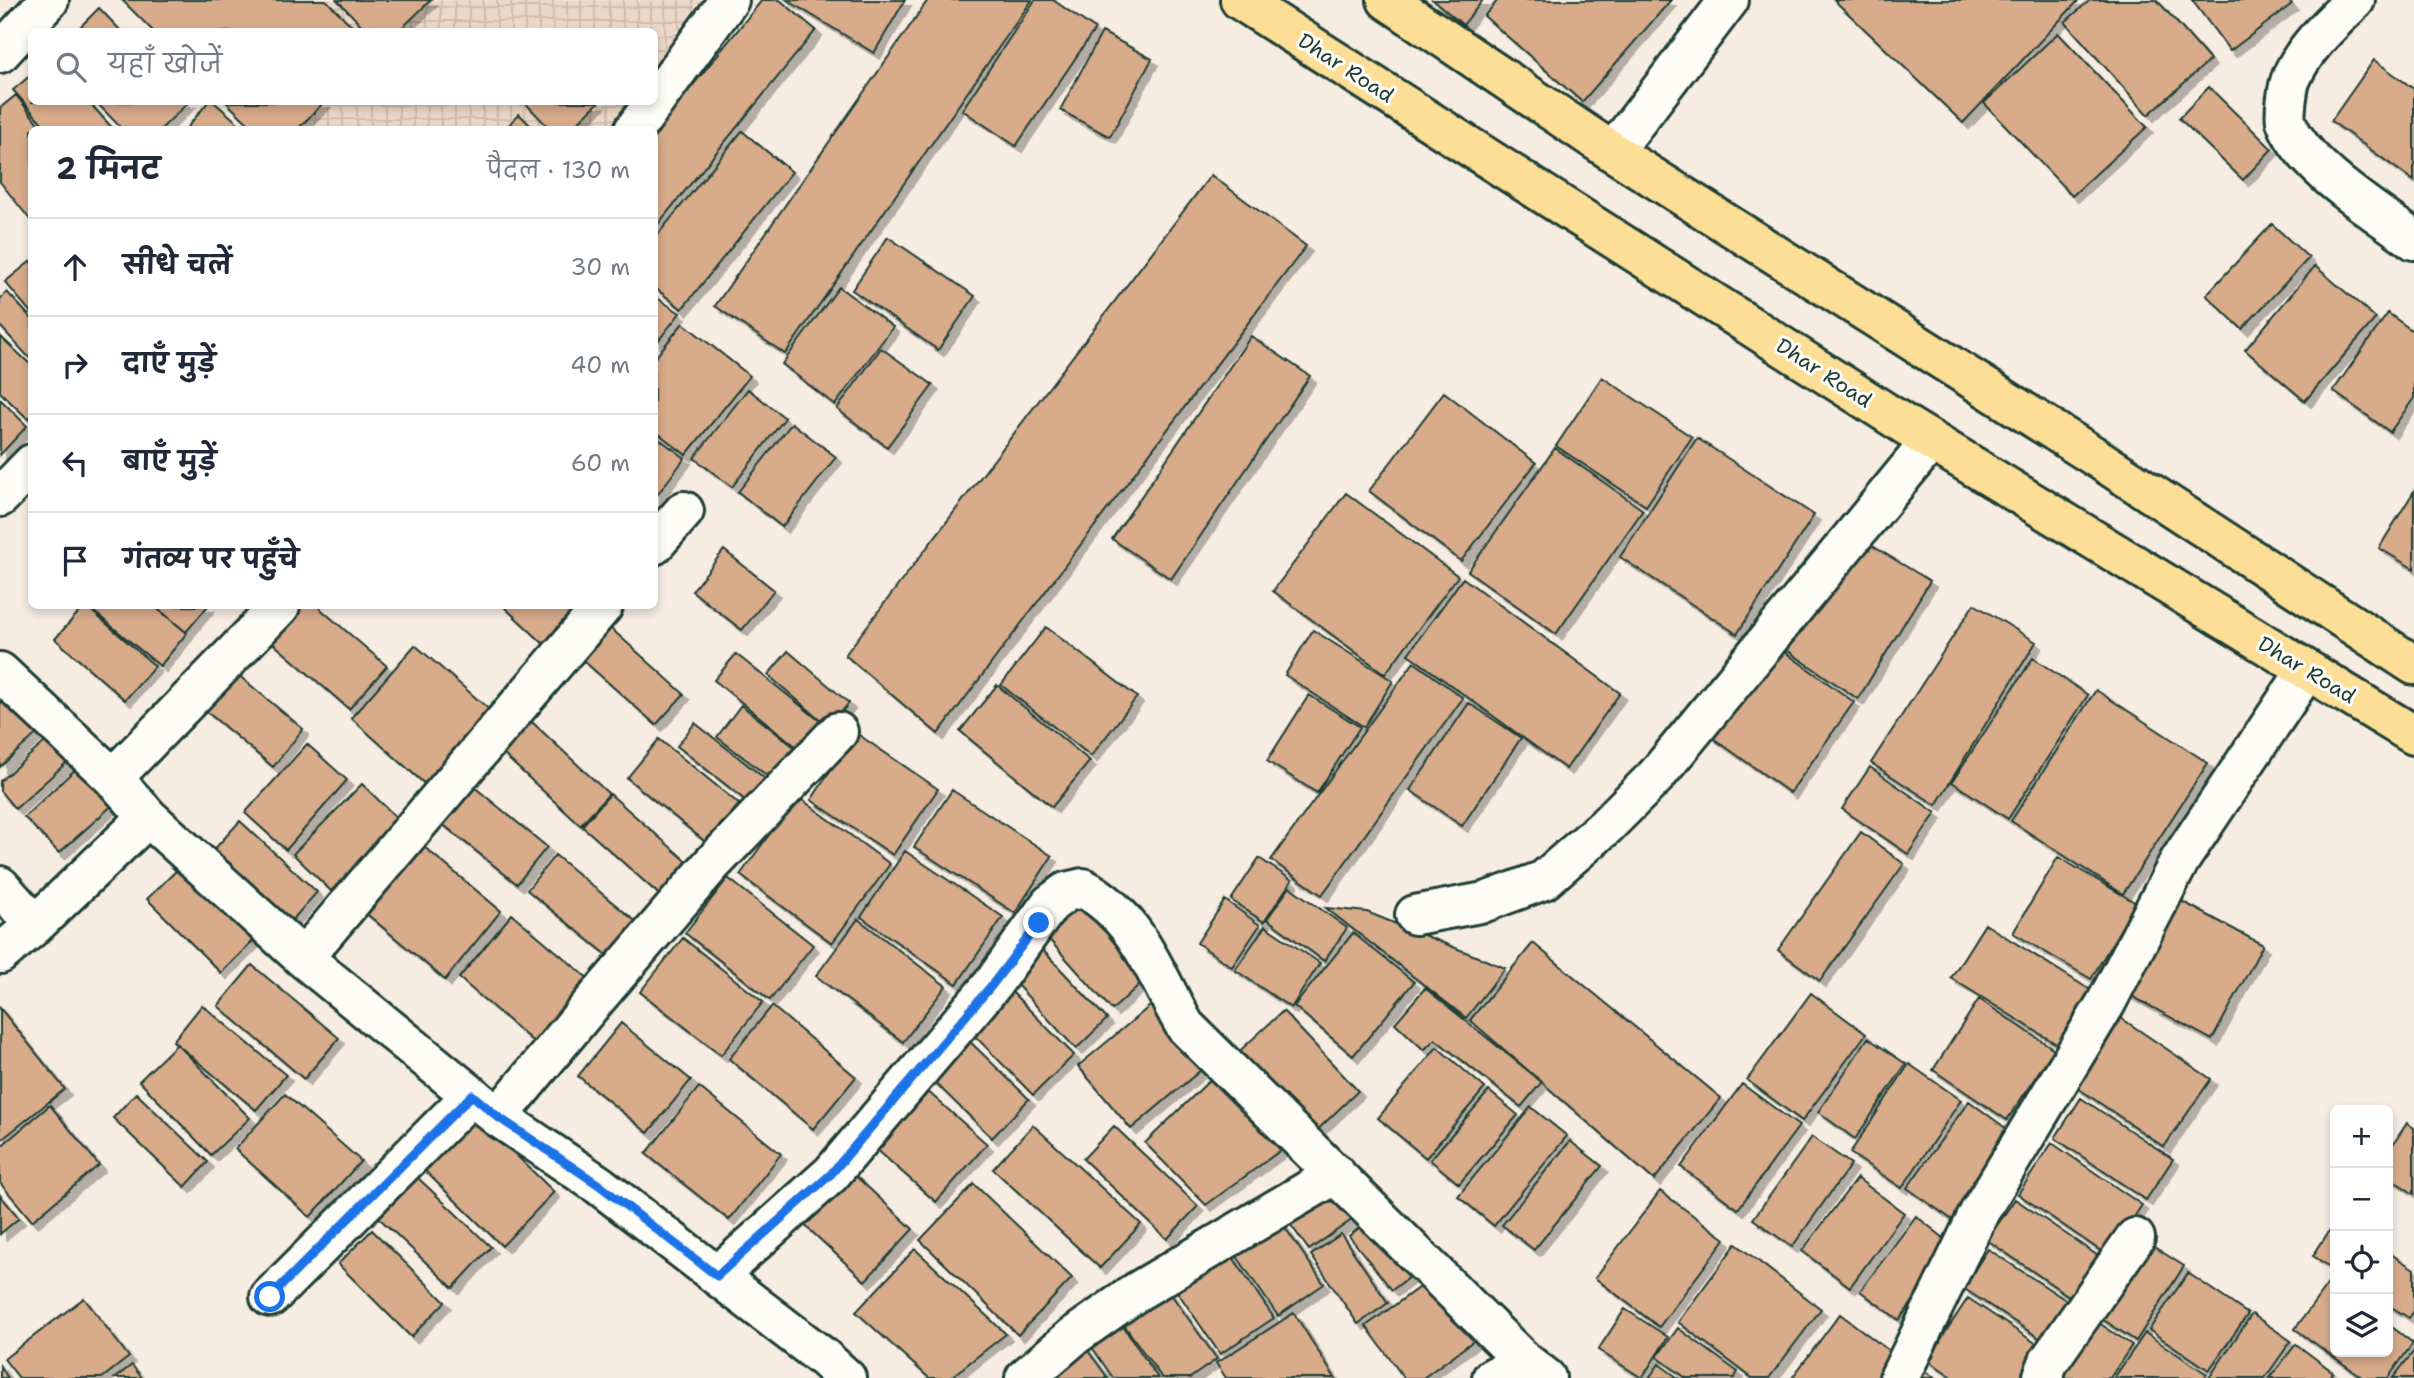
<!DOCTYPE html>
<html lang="hi">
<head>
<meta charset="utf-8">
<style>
	body { margin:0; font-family:"Shantell Sans","Playpen Sans Deva",sans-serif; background:#f2f2f3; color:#1f2937 }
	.controls { position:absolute; right:21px; bottom:21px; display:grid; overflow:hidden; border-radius:10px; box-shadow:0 4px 10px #0003 }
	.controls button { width:63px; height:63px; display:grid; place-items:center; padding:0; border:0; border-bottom:2px solid #e0e1e3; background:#fff; color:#1f2937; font:35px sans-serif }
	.stop { position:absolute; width:21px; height:21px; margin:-16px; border:5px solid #1a73e8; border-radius:50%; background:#fff }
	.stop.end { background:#1a73e8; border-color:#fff; box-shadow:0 2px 7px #0008 }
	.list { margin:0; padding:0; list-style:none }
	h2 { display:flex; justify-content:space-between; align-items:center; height:91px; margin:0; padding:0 28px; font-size:30px }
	h2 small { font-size:23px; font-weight:400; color:#747a83 }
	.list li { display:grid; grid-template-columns:46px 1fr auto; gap:21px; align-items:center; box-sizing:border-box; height:98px; padding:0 28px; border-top:2px solid #e0e1e3 }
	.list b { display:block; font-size:26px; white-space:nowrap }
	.list em { font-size:23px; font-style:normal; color:#747a83 }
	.icon { flex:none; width:38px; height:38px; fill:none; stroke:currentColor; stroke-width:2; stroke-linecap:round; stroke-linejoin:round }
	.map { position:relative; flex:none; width:2414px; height:1378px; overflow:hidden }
	.search { position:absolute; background:#fff; box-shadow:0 4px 10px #0003; left:28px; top:28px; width:630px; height:77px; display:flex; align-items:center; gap:18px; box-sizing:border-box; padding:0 24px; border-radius:10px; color:#747a83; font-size:26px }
	.panel { position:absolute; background:#fff; box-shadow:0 4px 10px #0003; left:28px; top:126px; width:630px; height:483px; border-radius:10px }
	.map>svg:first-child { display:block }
	.industrial { fill:url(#industrial-grid) }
	.building { fill:#d8ab8a; stroke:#1f3d34; stroke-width:2; filter:url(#shadow) }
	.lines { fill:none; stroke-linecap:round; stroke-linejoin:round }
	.minor-casing { stroke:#1f3d34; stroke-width:44 }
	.major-casing { stroke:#1f3d34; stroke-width:44 }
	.minor { stroke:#fdfcf7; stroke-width:38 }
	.major { stroke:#fcde96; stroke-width:38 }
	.route { stroke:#1a73e8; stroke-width:9 }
	.labels { text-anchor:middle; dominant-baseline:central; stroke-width:6; stroke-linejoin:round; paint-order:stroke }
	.street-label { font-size:21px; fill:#1f3d34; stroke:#fdfcf7 }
</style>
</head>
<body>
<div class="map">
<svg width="2414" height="1378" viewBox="0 0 2414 1378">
	<defs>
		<pattern id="industrial-grid" width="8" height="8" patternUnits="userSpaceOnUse" patternTransform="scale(1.75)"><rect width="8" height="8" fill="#edd8c7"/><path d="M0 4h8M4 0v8" fill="none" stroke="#cbbaac"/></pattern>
		<filter id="shadow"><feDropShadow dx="6" dy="6" stdDeviation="0" flood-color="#0004"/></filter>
	</defs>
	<rect width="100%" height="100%" fill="#f6ece1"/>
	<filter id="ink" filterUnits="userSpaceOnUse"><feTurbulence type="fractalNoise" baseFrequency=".0143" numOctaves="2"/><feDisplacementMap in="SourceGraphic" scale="14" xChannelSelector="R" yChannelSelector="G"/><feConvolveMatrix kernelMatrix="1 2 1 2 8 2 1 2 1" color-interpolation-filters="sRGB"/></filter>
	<g filter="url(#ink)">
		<!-- industrial -->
		<path class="industrial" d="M150,0H700L655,64L654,32L180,31Z
			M249,102H628L608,130L276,129Z"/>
		<!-- building -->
		<path class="building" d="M122,0H326L358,32H154Z
			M337,0H431L398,32H368Z
			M762,0H780L816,30L654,229V133Z
			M787,0H905L874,53Z
			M928,0H1032L785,354L715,306Z
			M1035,0H1053L1095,29L1016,146L962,110Z
			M1433,0H1483L1463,25Z
			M1498,0H1671L1582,102L1484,16Z
			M1834,0H2079L1963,123Z
			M2090,0H2157L2210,60L2148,115L2065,22Z
			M2192,0H2288L2292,4L2230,51Z
			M99,8L122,32H75Z
			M1102,32L1152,59L1110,137L1060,110Z
			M2058,33L2147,127L2072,196L1984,103Z
			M2374,60L2414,89V181L2331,121Z
			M32,74V102H89L114,130H48L13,90Z
			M2209,87L2272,149L2243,180L2179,118Z
			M16,95L43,130H32V222L0,182V108Z
			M96,102H189L160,130H123Z
			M208,102H214L246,130H185Z
			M226,102H324L297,130H255Z
			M529,102H599L570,130H551L526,104Z
			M519,114L535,130H504Z
			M742,131L792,172L682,309L654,287V239Z
			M1211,175L1306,246L938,734L845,655Z
			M2272,224L2309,258L2242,329L2206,295Z
			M888,237L975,296L938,350L852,290Z
			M32,260V314L5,282Z
			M2315,266L2376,318L2305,401L2245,350Z
			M839,287L893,327L835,405L782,364Z
			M7,292L32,319V361L0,326V299Z
			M654,296L680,313L654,346Z
			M2388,313L2414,332V398L2390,432L2333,391Z
			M683,323L750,376L686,455L654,430V359Z
			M0,336L32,366V415L28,419L0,392Z
			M1251,336L1310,376L1171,579L1112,539Z
			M881,348L933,385L887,447L837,409Z
			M1602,377L1692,437L1646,506L1556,446Z
			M748,389L785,418L732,487L694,458Z
			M1444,392L1536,463L1461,561L1369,491Z
			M0,399L27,426L0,455Z
			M792,423L836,457L782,527L738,492Z
			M654,435L685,458L654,499Z
			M1697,438L1814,515L1737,634L1620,557Z
			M1555,448L1643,510L1556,634L1468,571Z
			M2414,491V569L2379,548Z
			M1346,493L1458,576L1385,674L1273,591Z
			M1866,542L1930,581L1858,699L1778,644Z
			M724,550L774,590L742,630L692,591Z
			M1463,578L1620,693L1566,769L1408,654Z
			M1974,604L2036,642L1936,805L1871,763Z
			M84,606H86L155,666L125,700L55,639Z
			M87,606H154L187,633L160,666Z
			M155,606H208L186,632Z
			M281,606H317L387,666L349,709L259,631Z
			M503,606H579L544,644Z
			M605,623L684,694L656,725L577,655Z
			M1046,627L1137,697L1091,756L1001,685Z
			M1313,630L1393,681L1364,727L1285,675Z
			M415,645L491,711L426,785L351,718Z
			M1775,645L1854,702L1790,793L1710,736Z
			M788,651L849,703L829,727L768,675Z
			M736,654L820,721L798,748L714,680Z
			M2033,658L2088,695L2008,819L1952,782Z
			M1414,662L1463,698L1322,895L1271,860Z
			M224,663L303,729L273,767L194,701Z
			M0,682L42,729L0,767Z
			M997,685L1090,761L1052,807L960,731Z
			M2096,690L2208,763L2123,894L2011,821Z
			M1309,695L1360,727L1317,793L1267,761Z
			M1469,703L1521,738L1462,826L1410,790Z
			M741,705L798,750L774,781L717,737Z
			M531,721L609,794L580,825L501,752Z
			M695,723L768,781L750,804L677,746Z
			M856,733L938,789L893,855L811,800Z
			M53,735L74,756L15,809L0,791V781Z
			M659,739L739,804L708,844L627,778Z
			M307,744L347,780L286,850L245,813Z
			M81,764L116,802L59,853L24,817Z
			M1870,767L1936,813L1908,854L1842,809Z
			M461,776L547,847L517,884L430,814Z
			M362,784L400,821L331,891L293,854Z
			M952,790L1052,856L1015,913L914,847Z
			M610,794L700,873L671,905L582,826Z
			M797,796L890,864L832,943L740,875Z
			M240,821L317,892L287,926L210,854Z
			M1861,832L1904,864L1820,981L1778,950Z
			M411,836L501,911L445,980L355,904Z
			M905,851L1003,917L957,984L861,917Z
			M555,855L640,925L612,959L527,890Z
			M2058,857L2136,903L2091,979L2013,933Z
			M1259,858L1292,880L1264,922L1231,900Z
			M179,868L253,941L221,973L147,899Z
			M728,878L813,945L770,1000L685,933Z
			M1290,887L1347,928L1324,961L1267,919Z
			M1086,896L1154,971L1112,1010L1045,935Z
			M2176,898L2263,945L2212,1040L2126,993Z
			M1225,900L1260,925L1232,967L1197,943Z
			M1326,908L1367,912L1505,968L1466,1018Z
			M512,914L597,986L544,1051L459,978Z
			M858,919L946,986L903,1042L816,976Z
			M1985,924L2092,991L2058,1045L1951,978Z
			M1265,926L1320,963L1291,1008L1235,970Z
			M1353,933L1414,982L1353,1056L1294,1006Z
			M683,938L763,1002L721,1055L640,992Z
			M1533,943L1721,1098L1654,1180L1470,1020Z
			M1037,944L1107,1019L1076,1049L1006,973Z
			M252,965L339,1038L304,1079L218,1006Z
			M1003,983L1074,1055L1033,1095L963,1024Z
			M1425,988L1542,1082L1521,1107L1435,1039L1424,1050L1395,1023Z
			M1811,993L1866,1034L1802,1121L1747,1080Z
			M1979,999L2054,1049L2007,1120L1933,1070Z
			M1156,1001L1208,1064L1131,1129L1078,1066Z
			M202,1005L286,1075L256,1110L173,1041Z
			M772,1006L856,1077L813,1129L729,1059Z
			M0,1008L65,1089L0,1141Z
			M1283,1011L1358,1091L1308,1139L1232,1058Z
			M2118,1016L2211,1079L2164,1147L2072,1084Z
			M621,1023L691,1080L648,1133L578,1076Z
			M959,1031L1029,1099L992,1138L922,1070Z
			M1868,1038L1906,1064L1855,1139L1818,1112Z
			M177,1044L250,1118L211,1155L139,1081Z
			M1437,1047L1485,1088L1426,1158L1378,1118Z
			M1909,1064L1961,1100L1902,1188L1850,1153Z
			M1215,1075L1285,1147L1206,1205L1145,1143Z
			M916,1081L987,1144L936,1202L865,1139Z
			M1742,1084L1799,1126L1738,1209L1681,1167Z
			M699,1087L781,1154L729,1220L646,1154Z
			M1489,1091L1518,1115L1459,1184L1430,1160Z
			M136,1093L208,1162L185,1187L113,1118Z
			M285,1094L361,1161L310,1217L235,1149Z
			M2081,1098L2173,1159L2146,1200L2055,1138Z
			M1969,1101L2015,1135L1954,1221L1907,1188Z
			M50,1105L99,1165L32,1221L0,1183V1147Z
			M1531,1107L1567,1136L1494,1226L1458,1196Z
			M477,1117L554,1192L502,1246L424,1170Z
			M2407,1123L2414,1128V1194L2388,1177V1152Z
			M1033,1125L1141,1224L1100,1268L993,1169Z
			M1114,1126L1198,1206L1167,1239L1083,1159Z
			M1812,1137L1851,1164L1792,1247L1753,1219Z
			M1570,1141L1602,1166L1534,1250L1502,1225Z
			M2052,1143L2142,1205L2108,1256L2018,1194Z
			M846,1167L913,1229L865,1281L798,1219Z
			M417,1177L491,1247L453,1288L379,1218Z
			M1335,1178L1360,1214L1309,1250L1283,1214Z
			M1857,1178L1904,1213L1850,1287L1802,1251Z
			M974,1184L1072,1278L1018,1335L920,1240Z
			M1660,1191L1725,1239L1659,1327L1595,1278Z
			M0,1195L19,1218L0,1234Z
			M2015,1199L2104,1260L2076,1301L1987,1240Z
			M1275,1213L1324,1284L1278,1316L1229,1245Z
			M1374,1216L1417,1271L1392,1290L1349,1236Z
			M1916,1216L1954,1246L1899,1320L1860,1291Z
			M2335,1222V1270L2313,1256Z
			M372,1230L445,1302L411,1337L338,1264Z
			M1341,1234L1388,1303L1358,1324L1311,1255Z
			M2143,1240L2184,1266L2136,1341L2096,1315Z
			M1224,1244L1274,1318L1220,1354L1170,1281Z
			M1736,1244L1821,1309L1769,1378H1752L1678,1322Z
			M915,1249L1006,1334L950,1378H929L856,1312Z
			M1988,1249L2072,1304L2047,1343L1963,1288Z
			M2388,1252L2414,1269V1311L2409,1318L2388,1305Z
			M2188,1273L2248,1314L2209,1370L2149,1330Z
			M1436,1275L1480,1336L1423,1378H1404L1366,1326Z
			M2329,1282L2335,1286V1352H2388V1324L2413,1343L2388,1378H2363L2295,1329Z
			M1163,1283L1217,1359L1190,1378H1162L1117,1315Z
			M84,1298L129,1357L102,1378H19L4,1359Z
			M1968,1298L2046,1350L2027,1378H1954L1927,1360Z
			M1625,1309L1668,1337L1642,1378L1598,1350Z
			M1114,1313L1158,1378H1113L1083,1334Z
			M1294,1313L1335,1378H1226L1216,1363Z
			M1840,1314L1900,1359L1885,1378H1792Z
			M2252,1314L2291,1341L2265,1378H2209Z
			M2096,1321L2132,1345L2110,1378H2059Z
			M1678,1328L1738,1372L1734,1378H1686L1657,1357Z
			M2145,1333L2207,1374L2204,1378H2114Z
			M1080,1340L1108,1378H1032Z
			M2296,1344L2333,1372L2328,1378H2270Z
			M2414,1351V1378H2393Z
			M1659,1364L1678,1378H1649Z
			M132,1365L142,1378H115Z
			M0,1366L8,1378H0Z
			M1923,1370L1935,1378H1918Z"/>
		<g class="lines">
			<defs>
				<path id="minor" d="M2355,0C2332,23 2303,48 2291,79C2288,85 2284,115 2286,121C2301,166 2377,212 2414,240
					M0,53L49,0
					M634,130L729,0
					M1613,152L1729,0
					M0,497L32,464
					M654,545L684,511
					M0,672L113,778L148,817L303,958L498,1117L599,1185L824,1358L846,1378
					M113,778L280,606
					M0,886L35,925
					M1415,915L1485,902L1544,880L1605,827L1656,776L1931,441
					M0,954L35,925L148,817
					M303,958L603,606
					M498,1117L590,1006L711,865L838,732
					M717,1276L831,1174L992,985L1050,904L1066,892L1083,888C1138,917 1156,976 1185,1026L1524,1361L1546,1378
					M270,1297L472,1095
					M1025,1378L1074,1336L1138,1291L1336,1174
					M1492,1378L1524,1361
					M1899,1378L1980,1211L2106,1003L2180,860L2307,670
					M2045,1378L2043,1376L2049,1361L2135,1238"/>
				<path id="major" d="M1240,0L1907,426L2414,735
					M1387,0L1613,152L2094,456L2414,665"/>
			</defs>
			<!-- minor casing -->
			<use href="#minor" class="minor-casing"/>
			<!-- major casing -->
			<use href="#major" class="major-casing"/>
			<!-- minor -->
			<use href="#minor" class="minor"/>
			<!-- major -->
			<use href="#major" class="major"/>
		</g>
	</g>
	<g class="lines" filter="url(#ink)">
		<!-- route -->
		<path class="route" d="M270,1297L472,1095L498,1117L599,1185L717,1276L831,1174L992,985L1039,923"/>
	</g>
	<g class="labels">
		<!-- street labels -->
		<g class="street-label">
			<text transform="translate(1346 68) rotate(33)">Dhar Road</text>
			<text transform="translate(1824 373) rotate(33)">Dhar Road</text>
			<text transform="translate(2307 670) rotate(31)">Dhar Road</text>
		</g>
	</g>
</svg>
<div class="controls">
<button>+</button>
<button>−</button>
<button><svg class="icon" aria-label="locate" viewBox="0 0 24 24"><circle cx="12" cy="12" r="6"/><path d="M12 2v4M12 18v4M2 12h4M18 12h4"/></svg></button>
<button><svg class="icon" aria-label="layers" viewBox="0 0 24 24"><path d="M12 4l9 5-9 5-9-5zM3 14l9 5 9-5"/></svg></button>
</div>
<div class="stop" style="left:270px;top:1297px"></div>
<div class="stop end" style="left:1039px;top:923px"></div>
<div class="search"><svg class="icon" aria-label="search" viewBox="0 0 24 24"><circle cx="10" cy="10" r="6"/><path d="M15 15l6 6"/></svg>यहाँ खोजें</div>
<section class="panel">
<h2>2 मिनट<small>पैदल · 130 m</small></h2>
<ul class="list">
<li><svg class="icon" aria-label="ahead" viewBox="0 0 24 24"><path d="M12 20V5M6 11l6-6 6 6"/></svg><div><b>सीधे चलें</b></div><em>30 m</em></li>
<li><svg class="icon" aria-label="right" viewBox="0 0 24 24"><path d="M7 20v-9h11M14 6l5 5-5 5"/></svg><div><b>दाएँ मुड़ें</b></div><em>40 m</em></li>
<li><svg class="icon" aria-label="left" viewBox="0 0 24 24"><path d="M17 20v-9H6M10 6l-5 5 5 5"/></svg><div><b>बाएँ मुड़ें</b></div><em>60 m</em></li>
<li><svg class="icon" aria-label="arrive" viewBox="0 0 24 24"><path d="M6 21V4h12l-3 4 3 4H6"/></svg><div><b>गंतव्य पर पहुँचे</b></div></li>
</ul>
</section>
</div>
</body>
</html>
